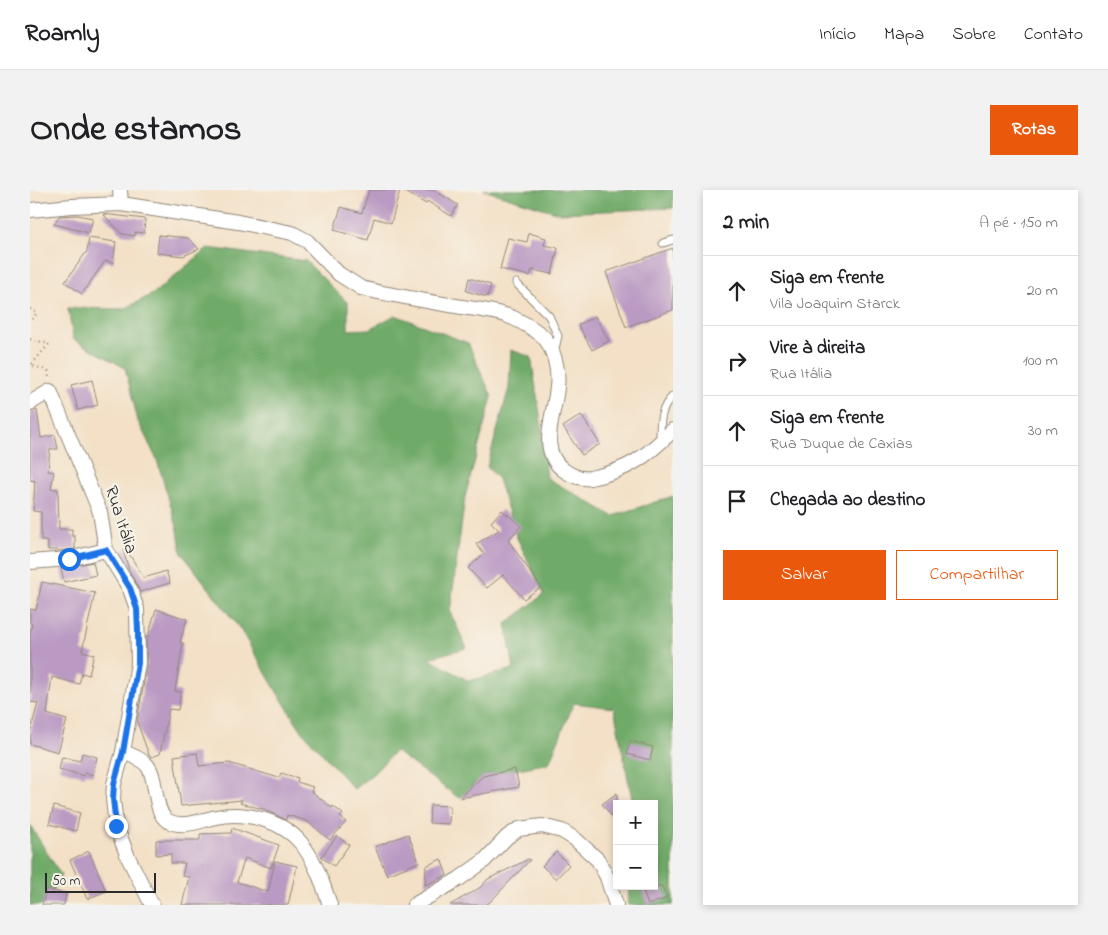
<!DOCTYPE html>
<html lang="pt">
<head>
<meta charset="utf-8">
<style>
	body { margin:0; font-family:"Indie Flower",sans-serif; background:#f2f2f2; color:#202124 }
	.controls { position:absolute; right:15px; bottom:15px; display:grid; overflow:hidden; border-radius:0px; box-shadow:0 2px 8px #0003 }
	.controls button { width:45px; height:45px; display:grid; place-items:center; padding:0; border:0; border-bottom:1px solid #e0e0e0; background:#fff; color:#202124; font:25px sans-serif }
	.scale { position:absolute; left:15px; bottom:12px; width:111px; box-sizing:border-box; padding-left:5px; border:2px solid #2b2b2b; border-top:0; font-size:14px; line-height:18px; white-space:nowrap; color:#2b2b2b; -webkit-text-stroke:4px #f7f3e8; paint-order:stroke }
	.stop { position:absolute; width:15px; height:15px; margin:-11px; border:4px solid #1a73e8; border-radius:50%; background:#fff }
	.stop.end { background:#1a73e8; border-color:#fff; box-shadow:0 1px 5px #0008 }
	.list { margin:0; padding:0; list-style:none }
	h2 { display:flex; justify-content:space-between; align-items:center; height:65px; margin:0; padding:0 20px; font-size:21px }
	h2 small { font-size:16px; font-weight:400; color:#757577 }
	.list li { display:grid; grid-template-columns:32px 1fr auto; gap:15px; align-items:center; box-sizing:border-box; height:70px; padding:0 20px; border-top:1px solid #e0e0e0 }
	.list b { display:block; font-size:19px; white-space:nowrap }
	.list p { margin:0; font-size:16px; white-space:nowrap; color:#757577 }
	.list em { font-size:16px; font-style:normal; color:#757577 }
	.actions { display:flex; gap:10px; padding:15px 20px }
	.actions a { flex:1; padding:11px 0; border:1px solid #ea580c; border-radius:0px; text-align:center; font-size:18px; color:#ea580c }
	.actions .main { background:#ea580c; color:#fff }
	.icon { flex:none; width:28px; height:28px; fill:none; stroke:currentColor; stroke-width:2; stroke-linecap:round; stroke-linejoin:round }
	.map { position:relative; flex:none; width:643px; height:715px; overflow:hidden; border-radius:0px }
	header { display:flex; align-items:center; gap:30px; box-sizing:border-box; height:70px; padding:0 25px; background:#fff; border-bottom:1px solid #e0e0e0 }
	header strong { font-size:24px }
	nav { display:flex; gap:28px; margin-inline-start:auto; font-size:18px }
	.intro { display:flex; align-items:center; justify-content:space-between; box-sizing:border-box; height:120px; padding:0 30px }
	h1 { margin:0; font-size:35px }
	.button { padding:12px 22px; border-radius:0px; background:#ea580c; color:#fff; font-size:18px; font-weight:700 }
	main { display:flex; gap:30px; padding:0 30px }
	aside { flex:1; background:#fff; border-radius:0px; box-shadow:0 2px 8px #0003 }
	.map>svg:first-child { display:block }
	.forest { fill:#6faa68; stroke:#4d6a4a }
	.building { fill:#ba99c3 }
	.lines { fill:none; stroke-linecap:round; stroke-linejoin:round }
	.lane-casing { stroke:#8f8678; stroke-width:9 }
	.street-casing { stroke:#8f8678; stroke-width:16 }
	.path { stroke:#8f8678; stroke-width:2.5; stroke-dasharray:1 4; stroke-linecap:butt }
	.lane { stroke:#fff; stroke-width:7 }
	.street { stroke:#fff; stroke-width:14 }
	.route { stroke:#1a73e8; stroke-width:6 }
	.labels { text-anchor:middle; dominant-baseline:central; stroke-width:4.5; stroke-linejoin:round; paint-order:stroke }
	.street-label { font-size:18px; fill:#2b2b2b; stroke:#f7f3e8 }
</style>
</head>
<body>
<header>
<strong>Roamly</strong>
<nav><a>Início</a><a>Mapa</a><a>Sobre</a><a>Contato</a></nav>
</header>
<div class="intro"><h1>Onde estamos</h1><a class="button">Rotas</a></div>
<main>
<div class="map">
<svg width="643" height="715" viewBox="0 0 643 715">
	<rect width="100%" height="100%" fill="#f7f3e8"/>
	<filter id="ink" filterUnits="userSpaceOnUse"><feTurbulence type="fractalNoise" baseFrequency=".02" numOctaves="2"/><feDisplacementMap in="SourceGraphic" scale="10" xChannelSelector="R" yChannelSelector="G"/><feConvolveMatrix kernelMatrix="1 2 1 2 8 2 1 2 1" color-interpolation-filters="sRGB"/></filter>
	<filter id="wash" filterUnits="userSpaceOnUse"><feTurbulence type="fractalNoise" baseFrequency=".0096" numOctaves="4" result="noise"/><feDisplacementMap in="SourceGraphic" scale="20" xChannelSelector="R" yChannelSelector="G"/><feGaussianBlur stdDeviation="1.12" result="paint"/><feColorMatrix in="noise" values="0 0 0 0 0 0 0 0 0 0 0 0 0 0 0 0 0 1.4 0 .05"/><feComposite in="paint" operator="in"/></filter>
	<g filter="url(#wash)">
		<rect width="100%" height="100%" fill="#f3e0c6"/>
		<!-- forest -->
		<path class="forest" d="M454,0H643V18L529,23Z
			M178,58L276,71L318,113V140L340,139L365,125L438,153L462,207L435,307L420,422L437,458L398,468L439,491L484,479L476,434L514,404L487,348L468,289L457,277L479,198L481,160L501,167L511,231L517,288L583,326L643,306V715H598L599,696H624V614H603L584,518L544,513L519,573L453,586L429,608L365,561L344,583L324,599L272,541L247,502L210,439L151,362L148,340L127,270L108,231L95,178L43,149L38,118L94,119L123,104Z
			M0,635L31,685L15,715H0Z"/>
		<g id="blocks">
			<!-- building -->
			<path class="building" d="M339,0H370L361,33L344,28L338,50L304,40L311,17L332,23Z
				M372,0H404L428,15L421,26L397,11L396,14Z
				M73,24L115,29L114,43L105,42V46L92,44Z
				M47,25L63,28L59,43L24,34L29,26Z
				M499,43L516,48L514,55L528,58L522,84L502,80L500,86L470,79L478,48L497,52Z
				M129,45L158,48L169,59L153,66L127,63Z
				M59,48L86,52L83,73L75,71L52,104L35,92L57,61Z
				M643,58V120L596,137L576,82Z
				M439,88L461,95L457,107L436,101Z
				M565,126L579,151L562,160L548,135Z
				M62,190L68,215L48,220L41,195Z
				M7,220L11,248L25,245L28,259H20L18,281L24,282L21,299H28L29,339H42V346H45V359L28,361L27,360H18V351H11V322L3,321L5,291L0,290V222Z
				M551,225L570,254L552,265L533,237Z
				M472,320L491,336L478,350L511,397L494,409L473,385L457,398L438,378L454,364L446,354L469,340L461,332Z
				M96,359L114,388L136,381L140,393L110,402L99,380L93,360Z
				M63,372L66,385L34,392L31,378Z
				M12,392L65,403L52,461L64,464L59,485L52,483L49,494L22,487L17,524L37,530L28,562L0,554V543L8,513L0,512V444L2,434L0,433V419L6,420Z
				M126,419L157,429L150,452L153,453L145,501L151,502L148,520L139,519L130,564L122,567L119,565L107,532L117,474L116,447H118Z
				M600,551L623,557L620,570L597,564Z
				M52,563L67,567L63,585L55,583L54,586L29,579L32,567L50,571Z
				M167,563L169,576L199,573L249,588L251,583L268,588L267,592L283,597L281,601L302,618L303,616L313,624L310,627L316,632L300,650L277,631L257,625L256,630L236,620L210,613L212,610L151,616L144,566Z
				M485,579L489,597L430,608L453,586Z
				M587,603V633L572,614Z
				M400,615L420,616L419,634L399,633Z
				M24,616L50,623L46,641L19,634Z
				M202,638L249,655L241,678L215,668L207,692L238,702L245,671L267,676L258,715H152L159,687L152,686L155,673H141V664L126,665V650H170V644L201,643Z
				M378,644L389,672L357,685L345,657Z
				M307,646L319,655L304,676L291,667Z
				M59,661L76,701L57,709L40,670Z
				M526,662L539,675L526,689L512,676Z
				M411,669L417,685L395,695L396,676Z
				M499,669L500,670L460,712L455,715H420L451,697L458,689Z
				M611,696H632L637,708L618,715Z
				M16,699L36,704L34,715H12Z"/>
		</g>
	</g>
	<g filter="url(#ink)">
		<use href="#blocks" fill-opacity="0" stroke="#8f8678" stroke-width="1"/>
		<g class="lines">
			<defs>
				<path id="lane" d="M633,53L643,50
					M486,93L519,126L528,146L524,163
					M630,252C630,235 629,219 643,206"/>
				<path id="street" d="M90,0L91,14
					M0,20L42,16L91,14L208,32L262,43L277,51L309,84L331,98L348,102C374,107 400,112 426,116C443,119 462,120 478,126C487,129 511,142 516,150C525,163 529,181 527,197C525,225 506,261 535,281C542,286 552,289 560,288C598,281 617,266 643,240
					M0,213L20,201L70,322L76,360L100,399L107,419L108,473L93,562L84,594L83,609L86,636L98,667L122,715
					M0,372L39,369L76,360
					M93,562C102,565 110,568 117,575C128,588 123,623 138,631C153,639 171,630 186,627C214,621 252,630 271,653C285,670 293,694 300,715
					M384,715L429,689L454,671L477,647L489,639L512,636L532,641L545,649L568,670L577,687L586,715"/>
			</defs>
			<!-- lane casing -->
			<use href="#lane" class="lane-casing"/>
			<!-- street casing -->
			<use href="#street" class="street-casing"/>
			<!-- path -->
			<path class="path" d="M0,119L7,123L0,132
				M0,149L19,154L1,175L18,181L19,187"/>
			<!-- lane -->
			<use href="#lane" class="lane"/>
			<!-- street -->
			<use href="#street" class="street"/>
		</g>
	</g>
	<g class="lines" filter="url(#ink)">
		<!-- route -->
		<path class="route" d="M39,369L76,360L100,398L107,419L108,440V473L93,562L84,594L83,609L86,636"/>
	</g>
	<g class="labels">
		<!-- street labels -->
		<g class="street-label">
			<text transform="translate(90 330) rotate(72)">Rua Itália</text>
		</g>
	</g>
</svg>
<div class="controls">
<button>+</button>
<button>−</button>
</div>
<div class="scale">50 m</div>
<div class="stop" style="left:39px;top:369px"></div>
<div class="stop end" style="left:86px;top:636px"></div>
</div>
<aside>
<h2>2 min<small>A pé · 150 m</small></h2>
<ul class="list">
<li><svg class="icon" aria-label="ahead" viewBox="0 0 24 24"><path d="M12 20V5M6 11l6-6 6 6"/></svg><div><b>Siga em frente</b><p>Vila Joaquim Starck</p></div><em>20 m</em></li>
<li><svg class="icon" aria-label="right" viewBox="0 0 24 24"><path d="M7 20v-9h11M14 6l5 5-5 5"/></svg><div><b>Vire à direita</b><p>Rua Itália</p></div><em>100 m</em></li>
<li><svg class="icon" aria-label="ahead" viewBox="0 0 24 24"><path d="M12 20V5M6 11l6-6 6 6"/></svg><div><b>Siga em frente</b><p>Rua Duque de Caxias</p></div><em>30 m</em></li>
<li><svg class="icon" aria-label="arrive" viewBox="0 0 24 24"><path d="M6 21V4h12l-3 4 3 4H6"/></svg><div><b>Chegada ao destino</b></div></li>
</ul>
<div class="actions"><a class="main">Salvar</a><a>Compartilhar</a></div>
</aside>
</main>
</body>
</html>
